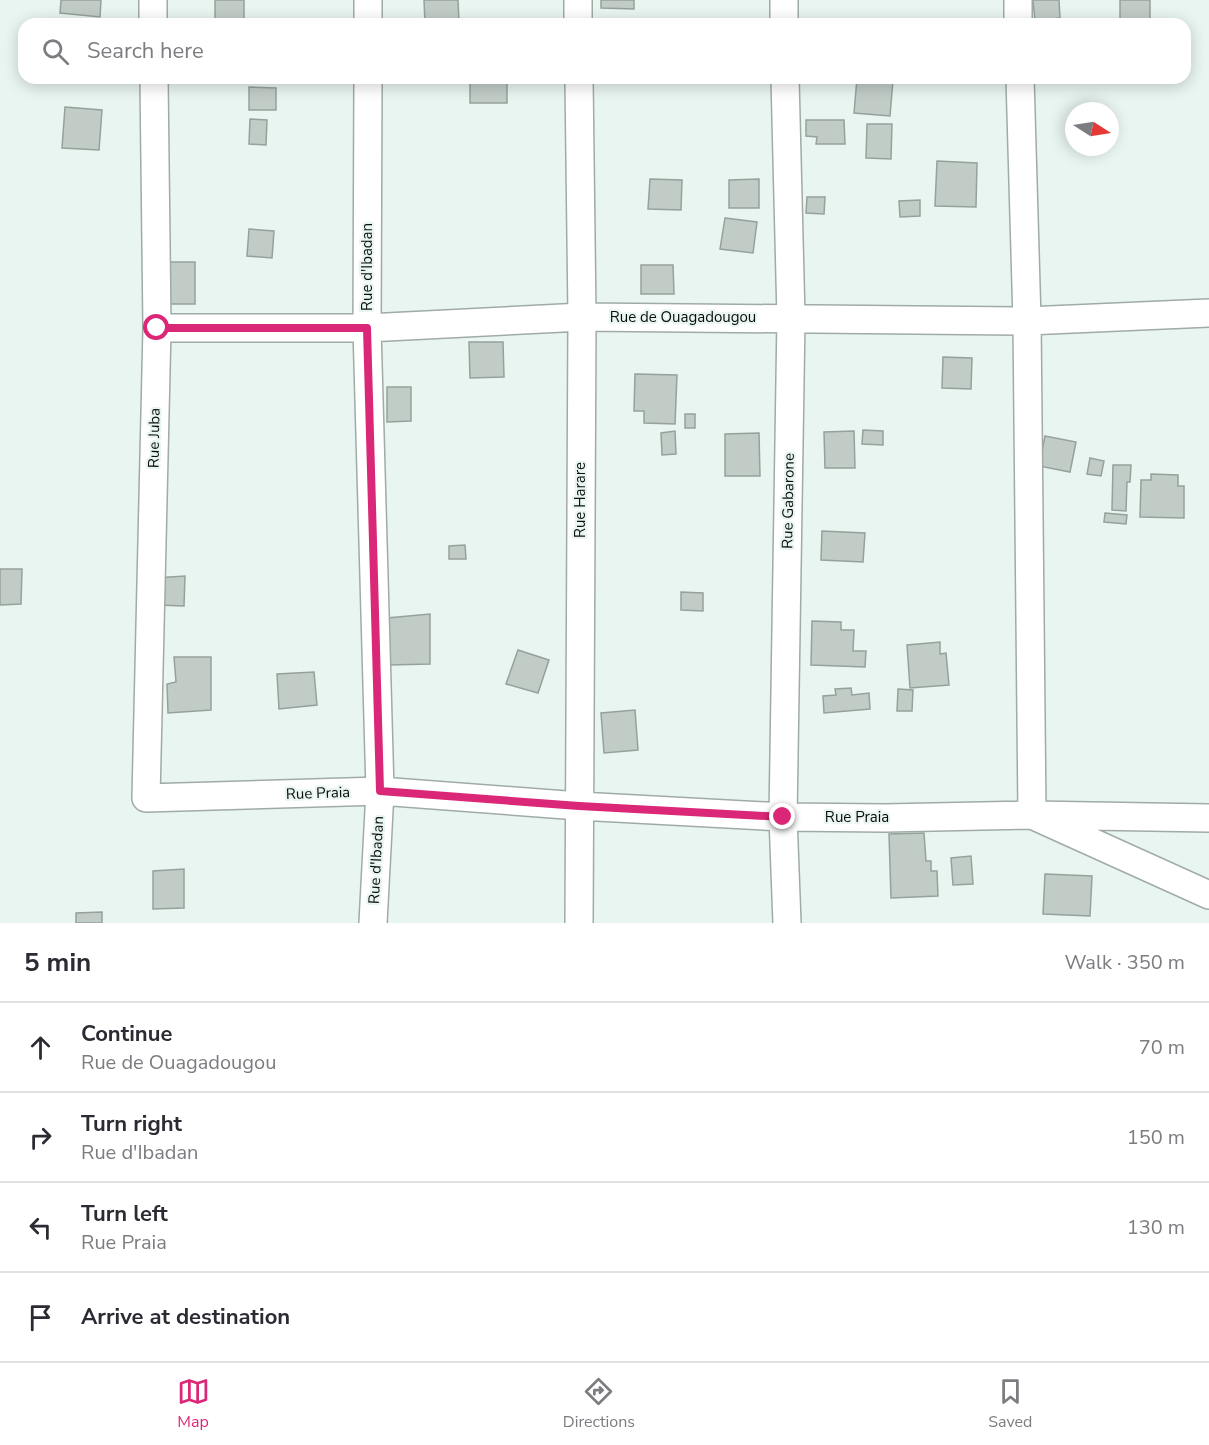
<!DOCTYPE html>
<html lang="en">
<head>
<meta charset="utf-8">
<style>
	body { margin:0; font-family:"Nunito Sans",sans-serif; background:#f2f2f3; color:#2b2b33 }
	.compass { position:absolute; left:1065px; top:102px; width:54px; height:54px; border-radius:50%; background:#fff; box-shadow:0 3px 15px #0003; rotate:102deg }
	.stop { position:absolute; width:18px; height:18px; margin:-14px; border:4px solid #db2777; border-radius:50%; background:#fff }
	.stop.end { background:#db2777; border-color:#fff; box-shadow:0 2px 6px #0008 }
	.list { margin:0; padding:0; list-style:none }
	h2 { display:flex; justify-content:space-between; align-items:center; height:78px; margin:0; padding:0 24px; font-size:26px }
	h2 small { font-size:20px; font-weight:400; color:#7c7c81 }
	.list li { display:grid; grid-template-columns:39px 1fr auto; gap:18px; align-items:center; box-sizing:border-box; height:90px; padding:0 24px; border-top:2px solid #e1e1e2 }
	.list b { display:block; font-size:22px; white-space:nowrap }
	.list p { margin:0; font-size:20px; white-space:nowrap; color:#7c7c81 }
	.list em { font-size:20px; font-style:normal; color:#7c7c81 }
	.icon { flex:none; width:33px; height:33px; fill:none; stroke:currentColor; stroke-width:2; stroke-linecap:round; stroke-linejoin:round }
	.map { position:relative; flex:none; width:1209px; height:923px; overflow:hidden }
	.search { position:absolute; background:#fff; box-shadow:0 3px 15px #0003; left:18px; right:18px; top:18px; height:66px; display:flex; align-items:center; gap:15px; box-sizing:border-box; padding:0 21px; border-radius:18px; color:#7c7c81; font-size:22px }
	.sheet { height:438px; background:#fff }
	nav { display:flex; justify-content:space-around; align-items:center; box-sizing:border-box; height:84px; border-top:2px solid #e1e1e2; background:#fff; font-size:16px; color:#7c7c81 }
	nav a { display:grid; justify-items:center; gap:3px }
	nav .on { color:#db2777 }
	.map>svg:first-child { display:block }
	.building { fill:#c1ccc7; stroke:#96a19c; stroke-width:1.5 }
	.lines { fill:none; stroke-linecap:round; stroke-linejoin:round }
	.minor-casing { stroke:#a0aba6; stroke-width:30 }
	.minor { stroke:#fff; stroke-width:27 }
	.route { stroke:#db2777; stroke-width:8 }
	.labels { text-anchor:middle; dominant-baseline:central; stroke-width:4.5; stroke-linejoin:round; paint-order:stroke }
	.street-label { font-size:15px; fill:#090d0b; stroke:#e9f5f0 }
</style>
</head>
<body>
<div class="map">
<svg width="1209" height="923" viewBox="0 0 1209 923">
	<rect width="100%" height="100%" fill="#e9f5f0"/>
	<!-- building -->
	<path class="building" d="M61,0H101L100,17L60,13Z
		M215,0H244V19H215Z
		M424,0H458L459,22L425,23Z
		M601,0H634V9L601,8Z
		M1033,0H1059L1060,18L1035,21Z
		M1120,0H1150V21L1120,22Z
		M470,23H542V24H470Z
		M470,78H507V103H470Z
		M857,78L893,80L890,116L854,113Z
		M249,87L276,88V110H249Z
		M65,107L102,110L99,150L62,148Z
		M250,119L267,120L266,145L249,144Z
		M806,120H844L845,144H816L817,137L806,136Z
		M867,124H892L891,159L866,158Z
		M937,161L977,163L976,207L935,206Z
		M650,179L682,180L681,210L648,209Z
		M759,179V208H729V180Z
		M807,197H825L824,214L806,213Z
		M920,200V216L900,217L899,201Z
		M725,218L757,222L753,253L720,249Z
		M249,229L274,231L272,258L247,256Z
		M164,262H195V304H164Z
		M641,265H673L674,294H641Z
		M469,342H503L504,377L470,378Z
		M943,357L972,358L971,389L942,388Z
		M635,374L677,375L675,424L644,423V411H634Z
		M387,387H411V421L387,422Z
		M685,414H695V428H685Z
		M863,430L883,431V445L862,444Z
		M675,431L676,454L662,455L661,433Z
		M854,431L855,468H825L824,432Z
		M759,433L760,476H725V434Z
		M1045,436L1076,442L1070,472L1039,466Z
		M1090,458L1104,461L1101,476L1087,474Z
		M1113,465H1131L1130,482H1127L1126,511L1112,510Z
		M1151,474L1178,475V486H1184V518L1140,517L1141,480H1151Z
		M1105,513L1127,515L1126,524L1104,522Z
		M822,531L865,533L863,562L821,560Z
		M465,545L466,559H449V546Z
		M0,569H22L21,604L0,605Z
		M185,576L184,606L156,605L154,578Z
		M681,592L703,593V611L681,610Z
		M430,614V664L388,665L387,618Z
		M812,621L841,622V630H854L853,651H866L865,667L811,665Z
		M940,642V654L946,653L949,685L910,688L907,645Z
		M518,650L549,660L538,693L506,684Z
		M174,657H211V710L168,713L167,684L176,682Z
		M314,672L317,705L279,709L277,674Z
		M851,688L852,695L869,693L870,709L824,713L823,696L836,695L835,689Z
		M898,689L913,690L912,711H897Z
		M635,710L638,750L604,753L601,713Z
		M924,833L926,861H931V871H937L938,896L891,898L889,834Z
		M971,856L973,884L953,885L951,858Z
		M184,869V908L153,909V871Z
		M1045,874L1092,876L1090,916L1043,914Z
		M102,912V923H76V913Z"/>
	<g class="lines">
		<defs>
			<path id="minor" d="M153,0V24
				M578,0V24
				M784,0V24
				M1018,0V24
				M368,24V0
				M154,78L157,328L146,798L380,791L579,806L783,817L885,818L1032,815L1209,818
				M368,78L367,328L380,791L373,923
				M579,78L582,317L579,923
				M785,78L791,318L783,817L787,923
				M1020,78L1027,321L1032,815L1209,895
				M157,328H367L582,317L1027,321L1209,313"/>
		</defs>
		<!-- minor casing -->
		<use href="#minor" class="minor-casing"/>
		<!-- minor -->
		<use href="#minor" class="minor"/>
	</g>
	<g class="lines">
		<!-- route -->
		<path class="route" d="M157,328H367L380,791L579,806L783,817"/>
	</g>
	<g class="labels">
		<!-- street labels -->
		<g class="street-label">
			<text transform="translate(367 267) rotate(-90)">Rue d'Ibadan</text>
			<text x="683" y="317">Rue de Ouagadougou</text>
			<text transform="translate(154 438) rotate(-89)">Rue Juba</text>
			<text transform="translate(580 500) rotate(-90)">Rue Harare</text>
			<text transform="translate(788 501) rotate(-89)">Rue Gabarone</text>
			<text transform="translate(318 793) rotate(-2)">Rue Praia</text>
			<text x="857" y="817">Rue Praia</text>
			<text transform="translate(376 860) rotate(-87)">Rue d'Ibadan</text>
		</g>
	</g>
</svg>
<svg class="compass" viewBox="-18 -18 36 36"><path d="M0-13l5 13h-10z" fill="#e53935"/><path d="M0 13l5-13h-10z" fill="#7c7c81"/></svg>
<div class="stop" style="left:157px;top:328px"></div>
<div class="stop end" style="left:783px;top:817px"></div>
<div class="search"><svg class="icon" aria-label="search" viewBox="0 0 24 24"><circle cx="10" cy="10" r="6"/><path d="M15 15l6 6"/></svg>Search here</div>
</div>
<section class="sheet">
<h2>5 min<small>Walk · 350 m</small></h2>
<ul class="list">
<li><svg class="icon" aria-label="ahead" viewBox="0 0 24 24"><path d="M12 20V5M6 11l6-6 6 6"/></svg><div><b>Continue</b><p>Rue de Ouagadougou</p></div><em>70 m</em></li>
<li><svg class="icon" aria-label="right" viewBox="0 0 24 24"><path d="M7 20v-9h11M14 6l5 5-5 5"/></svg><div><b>Turn right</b><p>Rue d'Ibadan</p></div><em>150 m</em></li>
<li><svg class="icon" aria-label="left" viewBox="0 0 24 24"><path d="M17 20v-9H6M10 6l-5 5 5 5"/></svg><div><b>Turn left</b><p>Rue Praia</p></div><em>130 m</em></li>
<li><svg class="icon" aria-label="arrive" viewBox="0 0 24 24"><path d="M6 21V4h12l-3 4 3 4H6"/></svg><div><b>Arrive at destination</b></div></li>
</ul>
</section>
<nav>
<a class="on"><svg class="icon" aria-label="map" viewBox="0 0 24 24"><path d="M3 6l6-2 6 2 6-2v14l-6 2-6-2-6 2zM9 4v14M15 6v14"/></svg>Map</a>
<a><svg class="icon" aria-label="directions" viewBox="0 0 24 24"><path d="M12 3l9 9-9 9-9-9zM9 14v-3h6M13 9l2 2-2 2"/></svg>Directions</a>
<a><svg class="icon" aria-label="saved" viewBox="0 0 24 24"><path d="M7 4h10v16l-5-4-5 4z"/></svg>Saved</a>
</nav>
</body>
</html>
